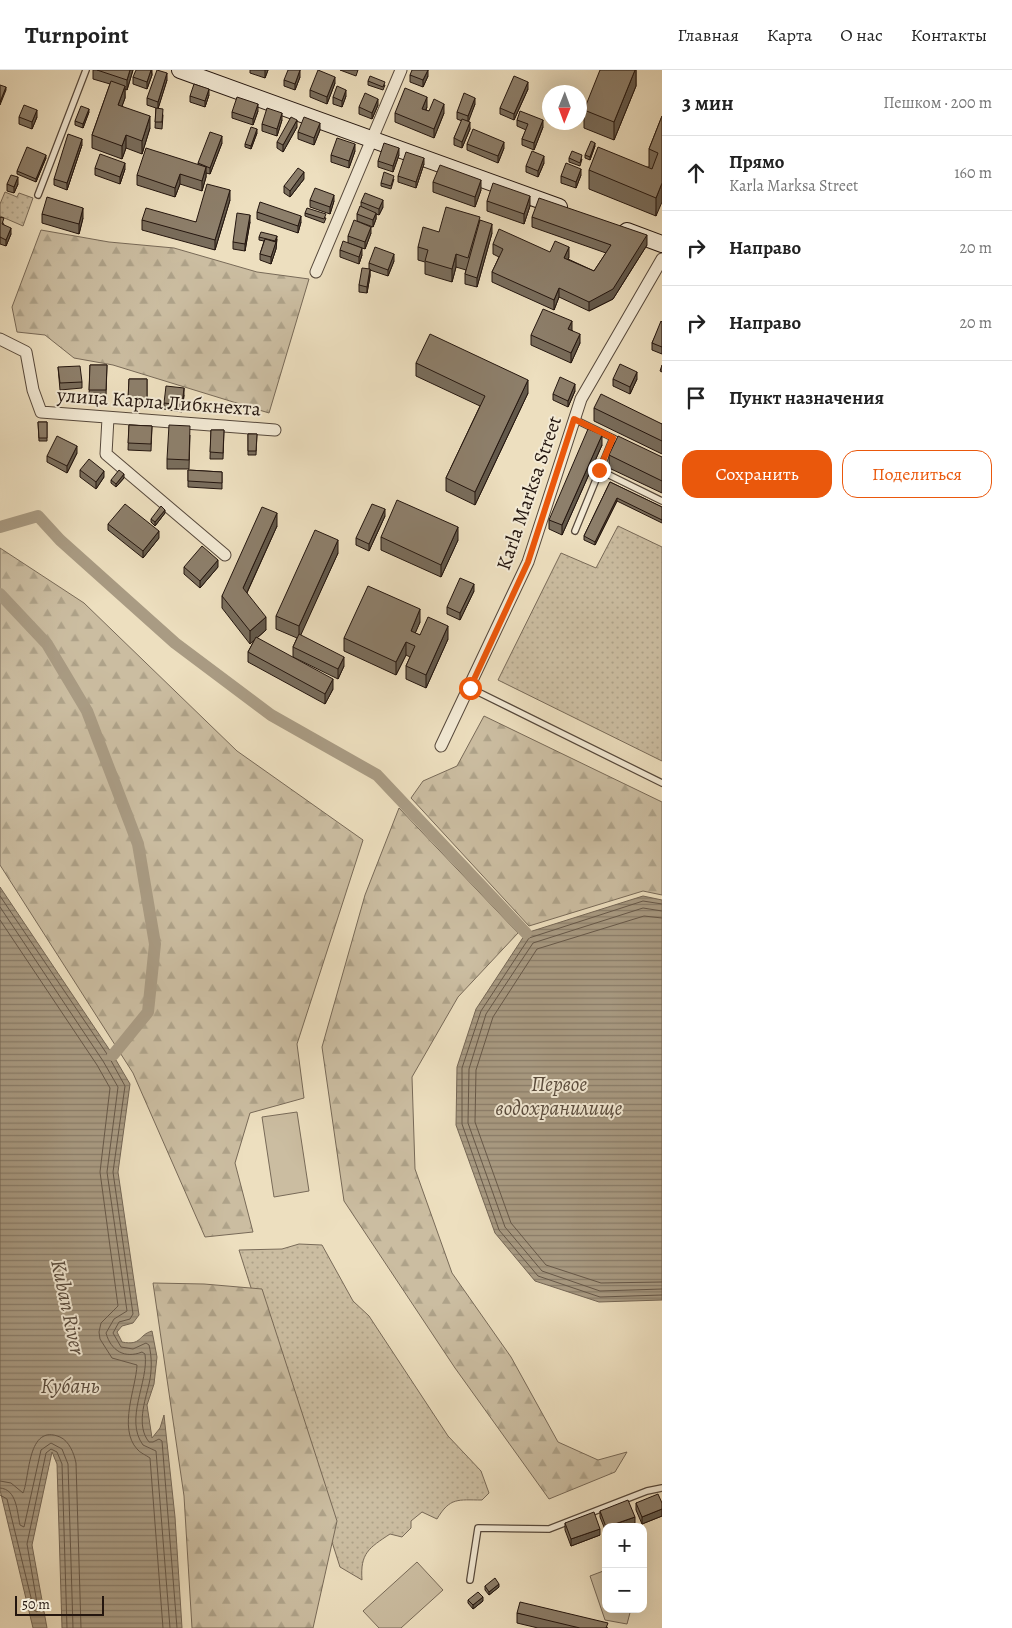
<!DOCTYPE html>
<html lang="ru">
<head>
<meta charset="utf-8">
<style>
	body { margin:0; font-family:Alegreya,serif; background:#f2f2f2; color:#222 }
	.controls { position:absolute; right:15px; bottom:15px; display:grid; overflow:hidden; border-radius:10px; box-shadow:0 5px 20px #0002 }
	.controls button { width:45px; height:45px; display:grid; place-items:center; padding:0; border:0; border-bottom:1px solid #e0e0e0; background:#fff; color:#222; font:25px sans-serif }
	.compass { position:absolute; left:542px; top:15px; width:45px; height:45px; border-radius:50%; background:#fff; box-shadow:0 5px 20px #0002; rotate:181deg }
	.scale { position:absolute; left:15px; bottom:12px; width:89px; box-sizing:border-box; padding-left:5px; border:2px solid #24160f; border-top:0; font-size:14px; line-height:18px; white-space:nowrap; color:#24160f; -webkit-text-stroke:4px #f3ead5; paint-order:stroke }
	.stop { position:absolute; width:15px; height:15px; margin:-11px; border:4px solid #ea580c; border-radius:50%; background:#fff }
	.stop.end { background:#ea580c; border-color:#fff; box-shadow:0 1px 5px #0008 }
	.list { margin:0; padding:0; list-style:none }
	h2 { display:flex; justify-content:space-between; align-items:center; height:65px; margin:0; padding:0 20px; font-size:21px }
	h2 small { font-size:16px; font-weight:400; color:#767676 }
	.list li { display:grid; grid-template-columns:32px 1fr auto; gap:15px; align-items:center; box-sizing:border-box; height:75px; padding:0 20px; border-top:1px solid #e0e0e0 }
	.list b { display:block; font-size:19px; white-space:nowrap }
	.list p { margin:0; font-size:16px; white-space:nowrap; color:#767676 }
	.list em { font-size:16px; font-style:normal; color:#767676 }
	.actions { display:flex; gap:10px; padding:15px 20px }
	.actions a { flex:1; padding:11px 0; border:1px solid #ea580c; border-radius:15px; text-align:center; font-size:18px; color:#ea580c }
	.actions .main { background:#ea580c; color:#fff }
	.icon { flex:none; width:28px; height:28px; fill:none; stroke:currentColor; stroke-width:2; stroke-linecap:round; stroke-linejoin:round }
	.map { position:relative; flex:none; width:662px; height:1558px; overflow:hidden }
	header { display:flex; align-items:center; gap:30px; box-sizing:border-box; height:70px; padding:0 25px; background:#fff; border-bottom:1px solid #e0e0e0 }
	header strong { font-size:24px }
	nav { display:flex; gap:28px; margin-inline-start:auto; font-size:18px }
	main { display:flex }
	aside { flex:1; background:#fff }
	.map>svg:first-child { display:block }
	.grass { fill:url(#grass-dots); stroke:#786a58 }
	.forest { fill:url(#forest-firs); stroke:#786a58 }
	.park { fill:#cbbda1; stroke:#786a58 }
	.water { fill:url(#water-rules); stroke:#746655 }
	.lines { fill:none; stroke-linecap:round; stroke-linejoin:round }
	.shore { stroke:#665849; stroke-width:1 }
	.canal { stroke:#a99b83; stroke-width:12 }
	.lane-casing { stroke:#56483b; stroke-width:8 }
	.street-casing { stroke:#56483b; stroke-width:13 }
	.secondary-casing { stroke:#24160f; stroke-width:18 }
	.lane { stroke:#f3ead5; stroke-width:5.5 }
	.street { stroke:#f3ead5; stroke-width:11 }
	.secondary { stroke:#f3ead5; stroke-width:16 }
	.wall { fill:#796d5c; stroke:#24160f }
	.shaded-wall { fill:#63594b; stroke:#24160f }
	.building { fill:#8d7f6b; stroke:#24160f }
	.route { stroke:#ea580c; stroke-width:6 }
	.labels { text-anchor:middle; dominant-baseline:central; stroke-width:4; stroke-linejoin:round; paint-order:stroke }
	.street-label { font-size:20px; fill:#24160f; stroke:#f3ead5 }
	.water-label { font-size:21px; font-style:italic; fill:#594b3d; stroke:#f3ead5 }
</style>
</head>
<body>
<header>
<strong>Turnpoint</strong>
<nav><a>Главная</a><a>Карта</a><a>О нас</a><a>Контакты</a></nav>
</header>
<main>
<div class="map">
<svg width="662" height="1558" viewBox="0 0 662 1558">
	<defs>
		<pattern id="grass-dots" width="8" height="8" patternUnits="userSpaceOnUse" patternTransform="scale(1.25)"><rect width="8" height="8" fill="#cbbda1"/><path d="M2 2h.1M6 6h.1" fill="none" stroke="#aea289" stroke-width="1.8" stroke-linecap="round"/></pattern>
		<pattern id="forest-firs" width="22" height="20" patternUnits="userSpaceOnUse" patternTransform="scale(1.25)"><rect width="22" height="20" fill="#cbbda1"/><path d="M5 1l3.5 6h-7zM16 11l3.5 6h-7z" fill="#aea289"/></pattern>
		<pattern id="water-rules" width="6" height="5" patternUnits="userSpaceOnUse" patternTransform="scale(1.25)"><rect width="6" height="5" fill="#a99b83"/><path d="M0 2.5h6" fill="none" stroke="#897d6a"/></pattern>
	</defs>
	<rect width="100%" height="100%" fill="#eddfbf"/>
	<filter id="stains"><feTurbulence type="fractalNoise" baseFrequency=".004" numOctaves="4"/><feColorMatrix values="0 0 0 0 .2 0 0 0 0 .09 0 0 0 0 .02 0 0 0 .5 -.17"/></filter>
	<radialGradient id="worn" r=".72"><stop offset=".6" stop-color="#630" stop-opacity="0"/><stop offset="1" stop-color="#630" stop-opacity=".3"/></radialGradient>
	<!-- grass -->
	<path class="grass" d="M5,122L17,127L19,123L33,128L23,156L0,146V134Z
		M618,456L662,477V691L498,610L561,483L596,498Z
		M299,1174L322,1175L353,1231L369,1246L448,1366L481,1401L489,1423L482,1430C458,1430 450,1427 437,1449L422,1442L411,1451V1458L402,1467L390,1464C369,1478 360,1483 362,1510L340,1497L239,1180L282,1179Z"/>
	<!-- forest -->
	<path class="forest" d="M41,160L109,172L174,178L257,202L309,209L269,343L113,295L74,288L45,265L17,262L12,237Z
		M0,478L84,533L237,681L363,770L297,974L304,1028L250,1043L235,1093L253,1162L205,1167L133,1003L0,795Z
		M484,646L662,732V825L643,821L529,856L411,728L423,711L457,696Z
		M399,738L518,863L458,927L412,1007L415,1099L452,1203L511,1287L558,1372L598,1390L627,1382L615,1402L549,1429L455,1298L344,1131L322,977L365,825Z
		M153,1213L204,1214L262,1219L337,1451L313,1558H192L184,1426Z"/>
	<!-- park -->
	<path class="park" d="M297,1042L309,1121L274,1127L262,1047Z
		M417,1492L443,1520L401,1558H379L363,1541Z
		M606,1500V1539H631L627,1554L605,1550L590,1506Z"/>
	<!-- water -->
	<path class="water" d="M0,817L113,985L130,1014L118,1102L139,1245L133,1253L122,1256L117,1262L122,1272C142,1276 138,1265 152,1261L157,1287L154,1314L147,1335L152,1368L160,1358L164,1345L175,1447L182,1558H62L57,1394L52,1382L32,1475L47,1558H33L0,1420Z
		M643,826L662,830V1230L599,1232L535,1211L495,1163L456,1055L457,997L476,939L526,863Z"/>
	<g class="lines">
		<!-- shore -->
		<path class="shore" d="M0,826L109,987L125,1016L113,1102L133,1244L130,1249L119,1252L113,1263L121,1277L133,1279L146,1273L149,1275C152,1287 152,1301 149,1314C145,1331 136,1356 149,1372H153L159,1369L162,1371L177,1558
			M662,834L643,831L529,868L481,941L462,998V1054L499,1160L538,1206L600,1227L662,1225
			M0,837L103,991L118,1017L107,1102L127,1241L114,1249L106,1263C111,1281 125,1289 142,1282L145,1284C149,1312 124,1349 143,1375L156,1381L170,1558
			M662,841L643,838L533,873L486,944L469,999L468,1053L505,1157L542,1201L600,1221L662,1219
			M662,848L644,846L537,879L493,947L476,1000L475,1052L511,1153L546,1195L601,1213L662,1212
			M0,850L97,995L110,1018L100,1102L118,1236L101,1253L99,1262L100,1269L112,1288L137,1295C136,1318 118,1358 137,1379C140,1383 146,1385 150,1388L163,1558
			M0,1411L11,1413L23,1423C30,1407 27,1353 60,1367C69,1371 74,1383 76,1393L81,1558
			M0,1418C17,1419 17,1442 20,1455L24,1457L41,1380L51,1373L62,1379L68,1394L73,1558
			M0,1425L7,1429L34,1540L37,1542L38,1539L27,1474L46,1383L51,1379L57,1382L62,1394L67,1558"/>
		<!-- canal -->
		<path class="canal" d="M0,457L38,446L60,470L175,573L271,645L377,705L526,863
			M0,524L47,574L87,641L138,774L155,874L148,942L113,985"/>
		<defs>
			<path id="lane" d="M38,125L86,0
				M574,349L615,369
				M599,400L662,431
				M575,461L613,368
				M470,618L662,713
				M470,1510L478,1458L549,1459L647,1421L662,1418"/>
			<path id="street" d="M316,202L401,0
				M0,269L26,282L33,320L41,342L275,360
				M108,348L106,384L225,485
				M441,676L528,492L581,329L662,189"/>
			<path id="secondary" d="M180,0L559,137
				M627,161L662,174"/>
		</defs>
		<!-- lane casing -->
		<use href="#lane" class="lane-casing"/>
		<!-- street casing -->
		<use href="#street" class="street-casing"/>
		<!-- secondary casing -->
		<use href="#secondary" class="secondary-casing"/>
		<!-- lane -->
		<use href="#lane" class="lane"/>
		<!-- street -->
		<use href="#street" class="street"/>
		<!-- secondary -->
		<use href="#secondary" class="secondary"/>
	</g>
	<!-- wall -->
	<path class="wall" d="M93,0H133L127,20L125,19V28L122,36L150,58L142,84L126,78L122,89L92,78V65L110,14L93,9Z
		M152,0V5L147,19L133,14V7Z
		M250,0H268L265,8L250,3Z
		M340,0H358L356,6Z
		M636,0V16L614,70L584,58V40Z
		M410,5L428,6L423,17L410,12Z
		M300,7L295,20L284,16V10Z
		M167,10L158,38L163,45L162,59L155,58L156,38L147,35V28Z
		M368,11L385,15L383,20L368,15Z
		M335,13L327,34L310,27V20Z
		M528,19L514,50L500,44V38Z
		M209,25L205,37L190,32V26Z
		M346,26L342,37L333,34V27Z
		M475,34L468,51L470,59L462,78L454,75V68L462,51L457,49V42Z
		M378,35L372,49L359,44V37Z
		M427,37L426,40L429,41L444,43L434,68L395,52V43Z
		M258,41L253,55L232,48V42Z
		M89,42L83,58L75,55V51Z
		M662,46L656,146L589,119V100L649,97V79Z
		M19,47H37L32,59L19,54Z
		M282,50L277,66L262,61V54Z
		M517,50L543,57L534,80L522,75V69L526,60L517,56Z
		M297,57L283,82L277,78V72Z
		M320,60L314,75L298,69V62Z
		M257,63L251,79L245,77V74Z
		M222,73L210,104L206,103V107L202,121L180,114L175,127L137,115V105L198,95V93Z
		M467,74L504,78L498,93L467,80Z
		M82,75L67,120L54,115V109Z
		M595,76L590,90L585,88V85Z
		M355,81L349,98L331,92V85Z
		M399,85L393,102L378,97V91Z
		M46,88L36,112L17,104V101Z
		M569,88L582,89L580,96L569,92Z
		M544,93L538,107L526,102V96Z
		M424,94L416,118L398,112V106Z
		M95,98L125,99L120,114L95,105Z
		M581,105L576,118L561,113V106Z
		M304,109L290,127L284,123V116Z
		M394,109L391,119L381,116V113Z
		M433,112L481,120L475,137L433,122Z
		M7,114H18L14,123L7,121Z
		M230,130L215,180L142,160V150L196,152Z
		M310,130L334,131L330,144L310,137Z
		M487,131L530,136L524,154L487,141Z
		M361,132L383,137L379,145L376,144V149L373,157L357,151V144L361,137Z
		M257,142L301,152L298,163L257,149Z
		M305,143L326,148L324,153L305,146Z
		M42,144L83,148L79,164L42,153Z
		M0,147L4,155L11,164L6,176L0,174Z
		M532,147L647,175L613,229L589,241L559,227L554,240L492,212V202L499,187L493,184V174L569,187L568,189L594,201L606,183L532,157Z
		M480,150L492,163L477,217L465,214V204L466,200L456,197L452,212L425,204V192L418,190V177L439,162Z
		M250,152L245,181L233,179V172Z
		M371,163L365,179L348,173V166Z
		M259,167L277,169L276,179L271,194L260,190V184L264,171L259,170Z
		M340,180L362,185L359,194L340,187Z
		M394,191L388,206L370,200V206L367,223L359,222V215L369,199V193Z
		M662,252V284L652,280V273Z
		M572,260L580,273L571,293L531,275V265Z
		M416,293L528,323L475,435L446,421V408L480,336L416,306Z
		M90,295H107L106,326H89Z
		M58,297L82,312V318L60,320Z
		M129,309H147V335H128Z
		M613,309H637L630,324L613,316Z
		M575,321L568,337L553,330V324Z
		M184,325L182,342L164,339V333Z
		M594,338L662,354V384L594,351Z
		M38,352H47V371H39Z
		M129,355L152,356L151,381L128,380Z
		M211,360H224L223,389H210Z
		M248,364H257L256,385H248Z
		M190,365L189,399H167V389Z
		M602,375L562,465L549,459V450Z
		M77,383L67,403L47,392V386Z
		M609,385L662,387V423L609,398Z
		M80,400L104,407L96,419L80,407Z
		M188,400L222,402V419L188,417Z
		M124,408L116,417L111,413V410Z
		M610,412L662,437V453L617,431L595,475L584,470V466Z
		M165,443L155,456L151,452V449Z
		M385,446L369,481L356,475V468Z
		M108,454L159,468L143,488L108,460Z
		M277,456L247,523L266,560L257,568L333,619L325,634L248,592V582L255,569L250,574L222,538V526Z
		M381,467L458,470L441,507L381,480Z
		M338,483L300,565L344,596L338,609L293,587V577L297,568L276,559V546Z
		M184,497H218L200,518L184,504Z
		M474,521L460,550L447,544V537Z
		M420,552L415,563L420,565L448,569L426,618L406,609V596L410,587L406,585L396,605L344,581V568Z
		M636,1433H662V1446L642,1454L636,1440Z
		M600,1441L635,1453L606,1457V1462L600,1447Z
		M565,1453L600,1465L571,1476L565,1460Z
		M485,1516L499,1517L489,1525L485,1520Z
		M468,1530L483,1531L473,1539L468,1533Z
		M517,1543L608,1558H538L517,1553Z"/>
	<!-- shaded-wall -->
	<path class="shaded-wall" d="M130,0H133L127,20V10Z
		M151,0L152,5L147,19V12Z
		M265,0H268L265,8Z
		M300,0V7L295,20V14Z
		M428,0V6L423,17V10Z
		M635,0H636V16L614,70V52Z
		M167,3V10L158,39V32Z
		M335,7V13L327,34V27Z
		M528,12V19L514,50V44Z
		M125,16V28L118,47V35Z
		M6,17V20L0,35V32Z
		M209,19V25L205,37V31Z
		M346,20V26L342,37V31Z
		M427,27V37L422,48V39Z
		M475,28V34L468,53V46Z
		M378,29V35L372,49V43Z
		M258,34V41L253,55V49Z
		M444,34V43L434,68V59Z
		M89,39V42L83,58V54Z
		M37,40V47L32,59V52Z
		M282,43V50L277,66V59Z
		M150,46V58L142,84V71Z
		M297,50V57L283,82V75Z
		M543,50V57L534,80V73Z
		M470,52V59L462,78V72Z
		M320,53V60L314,75V68Z
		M257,59V63L251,79V76Z
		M126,65V78L122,89V76Z
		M222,66V73L210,104V98Z
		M82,69V75L67,120V113Z
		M504,72V78L498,93V86Z
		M595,73V76L590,90V87Z
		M355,74V81L349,98V91Z
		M399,78V85L393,102V96Z
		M46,85V88L36,112V109Z
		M544,86V93L538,107V101Z
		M424,88V94L416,118V112Z
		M125,93V99L120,114V107Z
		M206,97V107L202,121V111Z
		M581,99V105L576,118V112Z
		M304,102V109L290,127V121Z
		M180,104V114L175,127V118Z
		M18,107V114L14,123V117Z
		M481,110V120L475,137V127Z
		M662,113V132L656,146V128Z
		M230,120V130L215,180V170Z
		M334,125V131L330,144V137Z
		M530,126V136L524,154V144Z
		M383,130V137L379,145V139Z
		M83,138V148L79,164V154Z
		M376,143V149L373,157V150Z
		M250,145V152L245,181V174Z
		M301,146V152L298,163V156Z
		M492,154V163L477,217V208Z
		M371,157V163L365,179V172Z
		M11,158V164L6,176V170Z
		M647,165V175L613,229L589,241V232Z
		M277,166L276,179L271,194V187L275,174Z
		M569,177V187L564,197V188Z
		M362,178V185L359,194V187Z
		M394,184V191L388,206V200Z
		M456,184V197L452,212V199Z
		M370,199V206L367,223V217Z
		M559,218V227L554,240V230Z
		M572,251V261L568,259Z
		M580,264V273L571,293V283Z
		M637,302V309L630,324V317Z
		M528,310V323L475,435V422Z
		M575,314V321L568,337V331Z
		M184,318V325L182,342V335Z
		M602,365V375L562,465V455Z
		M77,376V383L67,403V396Z
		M104,401V407L96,419V412Z
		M124,404V408L116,417V414Z
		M617,428V431L595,475V472Z
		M385,439V446L369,481V474Z
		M165,440V443L155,456V452Z
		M277,443V456L243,531V518Z
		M458,457V470L441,507V495Z
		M159,461V468L143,488V481Z
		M338,470V483L299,569V556Z
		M218,490V497L200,518V511Z
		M474,514V521L460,550V543Z
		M420,539V552L411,573V561Z
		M266,547V560L250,574V561Z
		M448,556V569L426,618V605Z
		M406,572V585L396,605V592Z
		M344,587V596L338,609V599Z
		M333,609V619L325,634V624Z
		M662,1439V1446L642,1454V1447Z
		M635,1447V1453L625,1457H607Z
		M600,1459V1465L571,1476V1469Z
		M499,1514V1517L489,1525V1522Z
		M483,1527V1531L473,1539V1535Z"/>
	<!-- building -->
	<path class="building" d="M97,0H130L127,10Z
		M136,0H151L147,12L133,7Z
		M157,0L167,3L158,32L147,28Z
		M288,0H300L295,14L284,10Z
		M318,0L335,7L327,27L310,20Z
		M412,0H428L423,10L410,5Z
		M600,0H635L614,52L584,40Z
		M370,6L385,12L383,17L368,11Z
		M514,6L528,12L514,44L500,38Z
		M111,11L125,16L118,35L150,46L142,71L126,65L122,76L92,65Z
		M194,14L209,19L205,31L190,26Z
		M0,15L6,17L0,32Z
		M337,16L346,20L342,31L333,27Z
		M405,18L427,27L422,39L429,41L434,29L444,34L434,59L395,43Z
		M365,23L378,29L372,43L359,37Z
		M464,23L475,28L468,46L457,42Z
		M237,27L258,34L253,49L232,42Z
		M24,35L37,40L32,52L19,47Z
		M81,36L89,39L83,54L75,51Z
		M156,38L163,39L162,52H155Z
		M267,38L282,43L277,59L262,54Z
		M520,41L543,50L534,73L522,69L528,54L517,50Z
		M662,46V113L656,128L589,100L598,77L652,99L658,83L649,79Z
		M291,47L297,50L283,75L277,72Z
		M304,47L320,53L314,68L298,62Z
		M462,49L470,52L462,72L454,68Z
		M251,57L257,59L251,76L245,74Z
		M473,59L504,72L498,86L467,74Z
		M210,62L222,66L210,98L198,93Z
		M68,64L82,69L67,113L54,109Z
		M337,68L355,74L349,91L331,85Z
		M591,71L595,73L590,87L585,85Z
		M384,73L399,78L393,96L378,91Z
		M27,77L46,85L36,109L17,101Z
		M146,78L206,97L202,111L180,104L175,118L137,105Z
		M532,81L544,86L538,101L526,96Z
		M572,81L582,85L580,93L569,88Z
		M406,82L424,88L416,112L398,106Z
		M100,84L125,93L120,107L95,98Z
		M566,93L581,99L576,112L561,106Z
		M440,95L481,110L475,127L433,112Z
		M298,98L304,102L290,121L284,116Z
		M384,102L394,106L391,116L381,113Z
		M11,105L18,107L14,117L7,114Z
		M493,113L530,126L524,144L487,131Z
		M207,114L230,120L215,170L142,150L146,138L196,152Z
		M315,118L334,125L330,137L310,130Z
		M365,123L383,130L379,139L361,132Z
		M47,127L83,138L79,154L42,144Z
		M539,128L647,165L613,219L589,232L559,218L554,230L492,202L503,179L493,174L499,159L550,182L555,171L569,177L564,188L594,201L611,175L532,147Z
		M260,132L301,146L298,156L257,142Z
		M360,136L376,143L373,150L357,144Z
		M446,137L480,147L468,188L456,184L452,199L425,191L428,180L418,177L423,157L439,162Z
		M307,138L326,144L324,149L305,143Z
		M237,143L250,145L245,174L233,172Z
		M0,147L4,148L2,154L11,158L6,170L0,167Z
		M354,150L371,157L365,172L348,166Z
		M480,150L492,154L477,208L465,204Z
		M261,162L277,166L275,171L259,167Z
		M265,169L276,172L271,187L260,184Z
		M343,171L362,178L359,187L340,180Z
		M375,177L394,184L388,200L369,193Z
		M362,198L370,199L367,217L359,215Z
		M543,239L572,251L568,259L580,264L571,283L531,265Z
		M661,251L662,252V277L652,273Z
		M430,264L528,310L475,422L446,408L485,326L416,293Z
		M620,294L637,302L630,317L613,309Z
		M90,295H107L106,320H89Z
		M662,295V302L660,301Z
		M80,296L82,312L60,313L58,297Z
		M560,307L575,314L568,331L553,324Z
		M129,309H147V329L128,328Z
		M166,316L184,318L182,335L164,333Z
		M601,324L662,354V371L594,338Z
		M38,352H47V368H39Z
		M129,355L152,356L151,374L128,373Z
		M169,355L190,356L189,390L167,389Z
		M588,359L602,365L562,455L549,450Z
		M211,360H224L223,383L210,382Z
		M248,364H257L256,381H248Z
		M57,366L77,376L67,396L47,386Z
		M618,366L662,387V411L609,385Z
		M89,389L104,401L96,412L80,400Z
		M119,400L124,404L116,414L111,410Z
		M188,400L222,402V413L188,411Z
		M610,412L662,437V450L617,428L595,472L584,466Z
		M397,430L458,457L441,495L381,467Z
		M125,434L159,461L143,481L108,454Z
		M372,434L385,439L369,474L356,468Z
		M161,436L165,440L155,452L151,449Z
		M262,437L277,443L243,518L266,547L250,561L222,526Z
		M315,460L338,470L299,556L276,546Z
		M202,476L218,490L200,511L184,497Z
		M460,508L474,514L460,543L447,537Z
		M368,516L420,539L411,561L420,565L428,547L448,556L426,605L406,596L415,576L406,572L396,592L344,568Z
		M299,564L344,587L338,599L293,577Z
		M256,567L333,609L325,624L248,582Z
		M658,1424L662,1433V1439L642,1447L636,1433Z
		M628,1430L635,1447L606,1457L600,1441Z
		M594,1442L600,1459L571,1469L565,1453Z
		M495,1508L499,1514L489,1522L485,1516Z
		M478,1522L483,1527L473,1535L468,1530Z
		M520,1532L608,1553L606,1558H580L517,1543Z"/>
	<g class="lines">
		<!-- route -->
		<path class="route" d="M470,618L528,492L574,349L613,368L599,400"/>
	</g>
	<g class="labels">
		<!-- street labels -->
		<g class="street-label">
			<text transform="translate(159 332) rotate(4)">улица Карла Либкнехта</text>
			<text transform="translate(529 423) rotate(-71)">Karla Marksa Street</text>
		</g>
		<!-- water labels -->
		<g class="water-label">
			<text x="559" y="1014">Первое<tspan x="559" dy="24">водохранилище</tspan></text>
			<text transform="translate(68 1237) rotate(78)">Kuban River</text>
			<text x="70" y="1316">Кубань</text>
		</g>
	</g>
	<rect width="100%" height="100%" filter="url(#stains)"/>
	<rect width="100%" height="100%" fill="url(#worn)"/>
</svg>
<div class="controls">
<button>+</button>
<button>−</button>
</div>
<svg class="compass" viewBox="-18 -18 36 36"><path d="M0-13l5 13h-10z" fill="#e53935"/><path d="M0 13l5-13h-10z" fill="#767676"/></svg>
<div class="scale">50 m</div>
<div class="stop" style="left:470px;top:618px"></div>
<div class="stop end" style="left:599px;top:400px"></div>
</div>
<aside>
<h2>3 мин<small>Пешком · 200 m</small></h2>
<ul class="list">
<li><svg class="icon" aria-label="ahead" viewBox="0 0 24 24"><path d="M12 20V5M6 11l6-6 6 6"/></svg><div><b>Прямо</b><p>Karla Marksa Street</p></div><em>160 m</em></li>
<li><svg class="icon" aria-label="right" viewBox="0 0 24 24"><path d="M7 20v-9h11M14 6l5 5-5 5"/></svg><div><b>Направо</b></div><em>20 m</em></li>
<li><svg class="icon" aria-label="right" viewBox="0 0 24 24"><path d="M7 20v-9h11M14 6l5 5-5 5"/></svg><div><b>Направо</b></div><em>20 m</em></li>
<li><svg class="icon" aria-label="arrive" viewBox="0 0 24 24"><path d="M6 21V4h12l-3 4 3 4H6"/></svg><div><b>Пункт назначения</b></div></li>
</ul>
<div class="actions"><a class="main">Сохранить</a><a>Поделиться</a></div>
</aside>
</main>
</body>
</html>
